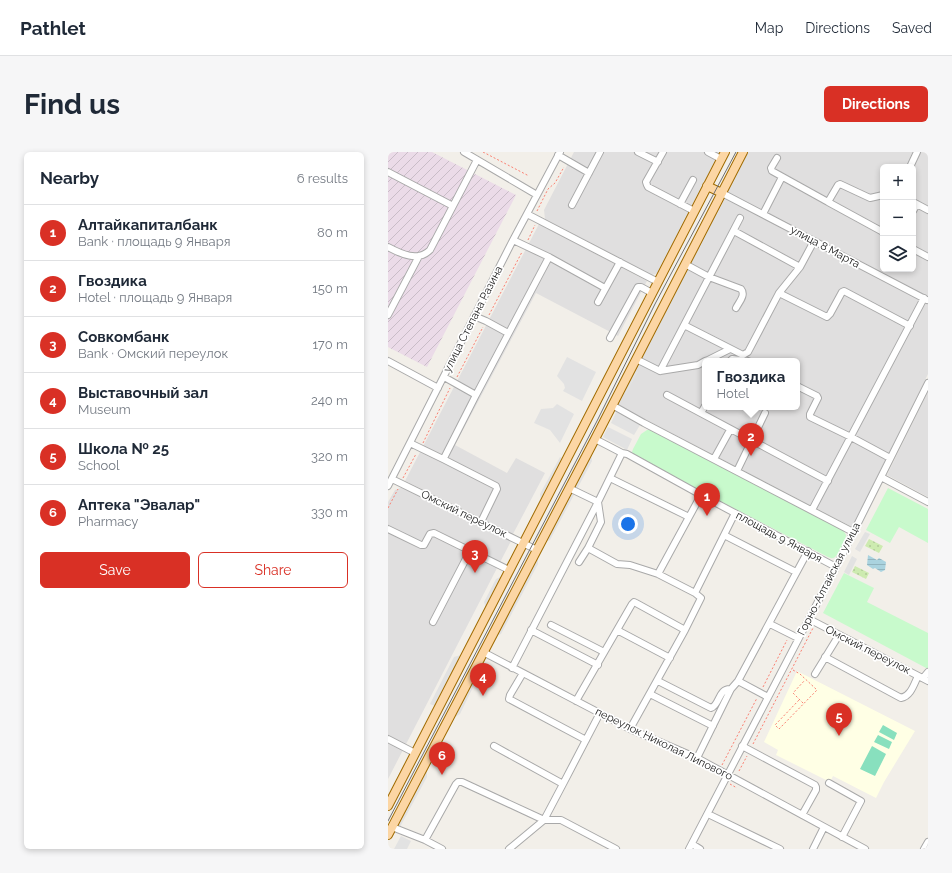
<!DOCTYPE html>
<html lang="en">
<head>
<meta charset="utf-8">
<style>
	body { margin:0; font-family:Raleway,sans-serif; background:#f6f6f7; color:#1f2937 }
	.controls { position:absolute; right:12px; top:12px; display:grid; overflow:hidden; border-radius:6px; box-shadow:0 2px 6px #0003 }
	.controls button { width:36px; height:36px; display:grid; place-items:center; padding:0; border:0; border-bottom:1px solid #e0e1e3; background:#fff; color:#1f2937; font:20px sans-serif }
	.you { position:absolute; left:240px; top:372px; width:14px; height:14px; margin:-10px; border:3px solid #fff; border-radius:50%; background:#1a73e8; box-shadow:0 0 0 6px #1a73e833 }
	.badge { display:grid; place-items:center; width:26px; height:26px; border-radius:50%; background:#d93025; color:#fff; font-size:13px; font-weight:700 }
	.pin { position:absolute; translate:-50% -33px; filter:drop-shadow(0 1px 2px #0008) }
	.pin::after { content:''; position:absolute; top:21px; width:14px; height:12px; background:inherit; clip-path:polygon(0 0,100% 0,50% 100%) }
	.popup { position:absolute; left:314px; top:206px; width:98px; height:52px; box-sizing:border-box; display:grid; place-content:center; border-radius:6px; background:#fff; filter:drop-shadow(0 1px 3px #0005); font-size:13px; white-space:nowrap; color:#747a83 }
	.popup b { font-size:15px; color:#1f2937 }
	.popup::after { content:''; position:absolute; left:50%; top:100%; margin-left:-8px; border:8px solid transparent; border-top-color:#fff }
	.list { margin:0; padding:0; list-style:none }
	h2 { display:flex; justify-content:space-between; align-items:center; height:52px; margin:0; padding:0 16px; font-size:17px }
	h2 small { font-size:13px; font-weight:400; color:#747a83 }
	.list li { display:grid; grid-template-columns:26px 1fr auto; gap:12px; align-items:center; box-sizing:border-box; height:56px; padding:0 16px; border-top:1px solid #e0e1e3 }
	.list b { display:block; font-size:15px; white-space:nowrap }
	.list p { margin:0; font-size:13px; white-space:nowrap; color:#747a83 }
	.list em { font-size:13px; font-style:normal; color:#747a83 }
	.actions { display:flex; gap:8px; padding:12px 16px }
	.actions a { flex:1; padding:9px 0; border:1px solid #d93025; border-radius:6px; text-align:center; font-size:14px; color:#d93025 }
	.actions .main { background:#d93025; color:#fff }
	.icon { flex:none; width:22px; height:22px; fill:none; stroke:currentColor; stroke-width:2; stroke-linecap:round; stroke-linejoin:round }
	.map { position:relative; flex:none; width:540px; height:697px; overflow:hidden; border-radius:6px }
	header { display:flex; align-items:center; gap:24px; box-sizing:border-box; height:56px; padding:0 20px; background:#fff; border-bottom:1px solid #e0e1e3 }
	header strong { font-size:19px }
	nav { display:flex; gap:22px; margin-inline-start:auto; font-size:14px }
	.intro { display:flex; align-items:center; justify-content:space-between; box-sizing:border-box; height:96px; padding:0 24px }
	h1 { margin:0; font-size:28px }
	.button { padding:10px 18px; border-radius:6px; background:#d93025; color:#fff; font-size:14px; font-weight:700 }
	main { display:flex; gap:24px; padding:0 24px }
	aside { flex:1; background:#fff; border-radius:6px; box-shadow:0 2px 6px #0003 }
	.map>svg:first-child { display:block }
	.residential { fill:#e0dfdf; fill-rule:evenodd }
	.industrial { fill:url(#industrial-furrows) }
	.education { fill:#ffffe5 }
	.grass { fill:url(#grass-dots) }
	.park { fill:#c8facc }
	.pitch { fill:#88e0be }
	.parking { fill:#e2e2e2 }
	.water { fill:url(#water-rules) }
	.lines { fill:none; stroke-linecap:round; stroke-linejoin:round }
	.minor-casing { stroke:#a9a9a9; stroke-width:8 }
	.major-casing { stroke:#a06b00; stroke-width:10 }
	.path { stroke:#fa8072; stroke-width:1; stroke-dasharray:2 2; stroke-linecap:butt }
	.minor { stroke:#fff; stroke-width:6 }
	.major { stroke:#fcd6a4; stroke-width:8 }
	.tram { stroke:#707070; stroke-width:1 }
	.labels { text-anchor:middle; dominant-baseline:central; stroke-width:3.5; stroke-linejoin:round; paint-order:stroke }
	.street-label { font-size:11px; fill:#222; stroke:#fff }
</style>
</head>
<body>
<header>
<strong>Pathlet</strong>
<nav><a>Map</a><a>Directions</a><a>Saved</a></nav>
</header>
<div class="intro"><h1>Find us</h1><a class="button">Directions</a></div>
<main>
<aside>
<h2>Nearby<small>6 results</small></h2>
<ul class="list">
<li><span class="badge">1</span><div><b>Алтайкапиталбанк</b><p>Bank · площадь 9 Января</p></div><em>80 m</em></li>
<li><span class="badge">2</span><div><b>Гвоздика</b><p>Hotel · площадь 9 Января</p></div><em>150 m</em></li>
<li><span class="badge">3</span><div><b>Совкомбанк</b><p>Bank · Омский переулок</p></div><em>170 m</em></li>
<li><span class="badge">4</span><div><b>Выставочный зал</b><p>Museum</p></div><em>240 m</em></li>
<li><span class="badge">5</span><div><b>Школа № 25</b><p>School</p></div><em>320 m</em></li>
<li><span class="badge">6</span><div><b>Аптека &quot;Эвалар&quot;</b><p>Pharmacy</p></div><em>330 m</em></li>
</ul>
<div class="actions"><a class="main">Save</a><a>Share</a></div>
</aside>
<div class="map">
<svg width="540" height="697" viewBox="0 0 540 697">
	<defs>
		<pattern id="industrial-furrows" width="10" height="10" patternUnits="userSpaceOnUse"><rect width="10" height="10" fill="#ebdbe8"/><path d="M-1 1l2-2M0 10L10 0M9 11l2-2" fill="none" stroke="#c9bcc7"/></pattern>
		<pattern id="grass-dots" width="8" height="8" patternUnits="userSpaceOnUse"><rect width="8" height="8" fill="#cdebb0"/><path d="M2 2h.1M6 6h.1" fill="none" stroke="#b0c997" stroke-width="1.8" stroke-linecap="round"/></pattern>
		<pattern id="water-rules" width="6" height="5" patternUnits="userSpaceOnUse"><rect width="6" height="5" fill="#aad3df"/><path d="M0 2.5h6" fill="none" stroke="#92b5bf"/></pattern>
	</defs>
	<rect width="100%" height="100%" fill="#f2efe9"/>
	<!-- residential -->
	<path class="residential" d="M186,0H334L271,121L264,123L157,67L156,58Z
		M359,0H540V222L464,375L228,252ZM495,15H525V117H495ZM317,209H409V255H317Z
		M151,72L259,129L230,184L148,141L67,293L119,321L128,306L157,321L125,382L17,329Z
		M540,240V345L499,323Z
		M15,335L123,389L0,627V350L7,338Z"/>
	<!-- industrial -->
	<path class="industrial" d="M0,0H44L128,43L39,215L0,195Z"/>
	<!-- education -->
	<path class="education" d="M409,519L527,579L496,630L488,646L445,624L442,630L388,603L390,598L376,590Z"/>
	<!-- grass -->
	<path class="grass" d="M481,387L495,394L491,401L477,394Z
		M467,414L481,421L478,427L464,420Z"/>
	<!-- park -->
	<path class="park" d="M259,278H262L455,378L458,383C458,388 451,402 447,405C444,407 443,406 440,405L247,305L244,300L245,297L253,282Z
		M500,336L540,357V391L511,375L502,391L478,378Z
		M456,421L486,436L479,450L540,481V517L435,461Z"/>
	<!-- pitch -->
	<path class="pitch" d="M495,573L509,581L506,588L491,580Z
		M490,583L504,590L501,597L486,590Z
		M484,594L498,602L487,624L472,617Z"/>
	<!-- parking -->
	<path class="parking" d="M179,205L208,220L194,249L175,239L177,236L176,232L169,224Z
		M247,219L250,220L238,242L235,241Z
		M169,252L186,262L172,291L162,278L146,271L153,257L165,256Z
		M228,260L252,273L246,283L223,271Z
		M220,275L244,287L239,298L215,285Z
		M203,302L204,309L162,388L157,390Z
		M172,305L176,307L153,350L152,342Z
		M477,380L482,382L472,400L467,397Z
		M150,404V412L113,482L108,484Z
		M464,404L469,407L461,423L456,420Z
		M114,424L98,456L96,450L108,427Z
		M73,503L47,554L42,552L66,505Z
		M92,516V521L72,562L67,565Z
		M39,618V625L12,675H8Z
		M13,684L23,689L19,697H6Z"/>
	<!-- water -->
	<path class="water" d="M480,403L489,408L491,406L498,410L497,418L493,420L487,416L485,417L479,413Z"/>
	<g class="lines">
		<defs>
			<path id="minor" d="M76,0L149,43
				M250,0L270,10
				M275,0L258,30L259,33L260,35L306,59
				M320,0L333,7
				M170,3L201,21
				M389,6L383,16L384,19L440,50L450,33L452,32L482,46L495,43
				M522,15L529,0
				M0,20L65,54
				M334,41L539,148
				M440,50L495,80
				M525,50L540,58
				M292,52L305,28
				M184,53L212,0
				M525,59L529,52
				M139,62L270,130
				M375,62L394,25
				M346,79L412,115
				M125,88L161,105L217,136
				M0,95C13,102 30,110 42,98L89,8
				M525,97L540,105
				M297,112L321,125L353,137C358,143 351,150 348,156
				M391,141L412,115L426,89
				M210,150L232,110
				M0,163L31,104
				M86,164L98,169L120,181
				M296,173L355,203L360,200L391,141L439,165L442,162L454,140L456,139L522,174
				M222,186L250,135H253L264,141
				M248,207L272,219L352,66
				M0,209L50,236
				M318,209L342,197
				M342,209L344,207L360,209
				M272,219L310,213L317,209
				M56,225L88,243L56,306L57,308L108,334L109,337L93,370
				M409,234L429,244L430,246L422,262V265L463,285L502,306
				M88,243L161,105
				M279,243L440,329
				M224,253L256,271L465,380
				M313,261L317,254
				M207,287L234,301L239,302L313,343L448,415
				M22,291L57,308
				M326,307L342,278
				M349,319L377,261
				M493,325L540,350
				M222,326L301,365
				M4,327L149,398
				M0,334L125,88L172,0
				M181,336L210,350L213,370L200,396
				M424,358L536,146
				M0,377L33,393H36L42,382L46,381L121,418
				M336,383L408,420
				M191,410L200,396L229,412L242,413L270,422L307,441
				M270,422L313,343
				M421,467L540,529
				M45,470L82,399
				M382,472L410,486
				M163,473L216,500
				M143,478L210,513
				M229,478L282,506
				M95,500L242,577L309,606L477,697
				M437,505L513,546C523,544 526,532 530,524
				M124,516L210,350L234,301
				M135,521L122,543L121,547L198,588
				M427,522L451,483
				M535,526L540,520
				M270,529L323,556C332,553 330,536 343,537
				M350,529L380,545
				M262,542L325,574
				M188,549L244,452L246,450L248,451L297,478
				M242,577L297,478L313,446L307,441L347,361
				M0,587L27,601
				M354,594L427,633L428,635V638L414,663
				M309,606L343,537L350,529L420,399
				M441,631L473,649L454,685
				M175,632L212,561
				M320,662L392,697
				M4,675L37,688L54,697
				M37,688L68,632L70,630H74L156,668L175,632L106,594
				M304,692L312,697
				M121,697L156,668H173L228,697
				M301,697L448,415L540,231
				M425,697L436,675
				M536,697L540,690"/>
			<path id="major" d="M319,34L334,41
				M0,654L337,0
				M0,683L207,287L355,0"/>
		</defs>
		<!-- minor casing -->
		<use href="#minor" class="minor-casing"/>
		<!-- major casing -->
		<use href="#major" class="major-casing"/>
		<!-- path -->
		<path class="path" d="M95,0L141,24
			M149,59L160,37L167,31L176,15
			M140,88L147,73
			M101,163L134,100
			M69,225L95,175
			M35,291L62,236
			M15,326L28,302
			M0,356L10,337
			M405,518L412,522L429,538L391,577L387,573L412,547
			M375,535L399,488
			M415,551L405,541L417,528
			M365,592L425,476
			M334,613L369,546
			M351,619L359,604
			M342,632L349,636"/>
		<!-- minor -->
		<use href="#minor" class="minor"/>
		<!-- major -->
		<use href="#major" class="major"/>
		<!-- tram -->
		<path class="tram" d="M0,669L209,269L267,152L348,0"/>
	</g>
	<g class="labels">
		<!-- street labels -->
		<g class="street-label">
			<text transform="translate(437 95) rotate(28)">улица 8 Марта</text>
			<text transform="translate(85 167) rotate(-63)">улица Степана Разина</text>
			<text transform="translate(76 362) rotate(26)">Омский переулок</text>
			<text transform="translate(391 385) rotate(28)">площадь 9 Января</text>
			<text transform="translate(441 427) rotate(-63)">Горно-Алтайская улица</text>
			<text transform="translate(480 498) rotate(27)">Омский переулок</text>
			<text transform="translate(276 592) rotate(26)">переулок Николая Липового</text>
		</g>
	</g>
</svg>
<div class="controls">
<button>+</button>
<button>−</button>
<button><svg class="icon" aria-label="layers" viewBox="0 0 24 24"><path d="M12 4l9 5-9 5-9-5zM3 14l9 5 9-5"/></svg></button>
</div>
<div class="you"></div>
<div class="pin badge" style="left:319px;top:364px">1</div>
<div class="pin badge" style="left:363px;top:304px">2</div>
<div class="popup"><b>Гвоздика</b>Hotel</div>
<div class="pin badge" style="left:87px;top:421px">3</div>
<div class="pin badge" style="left:95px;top:544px">4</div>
<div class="pin badge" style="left:451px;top:584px">5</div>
<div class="pin badge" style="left:54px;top:623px">6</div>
</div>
</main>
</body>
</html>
